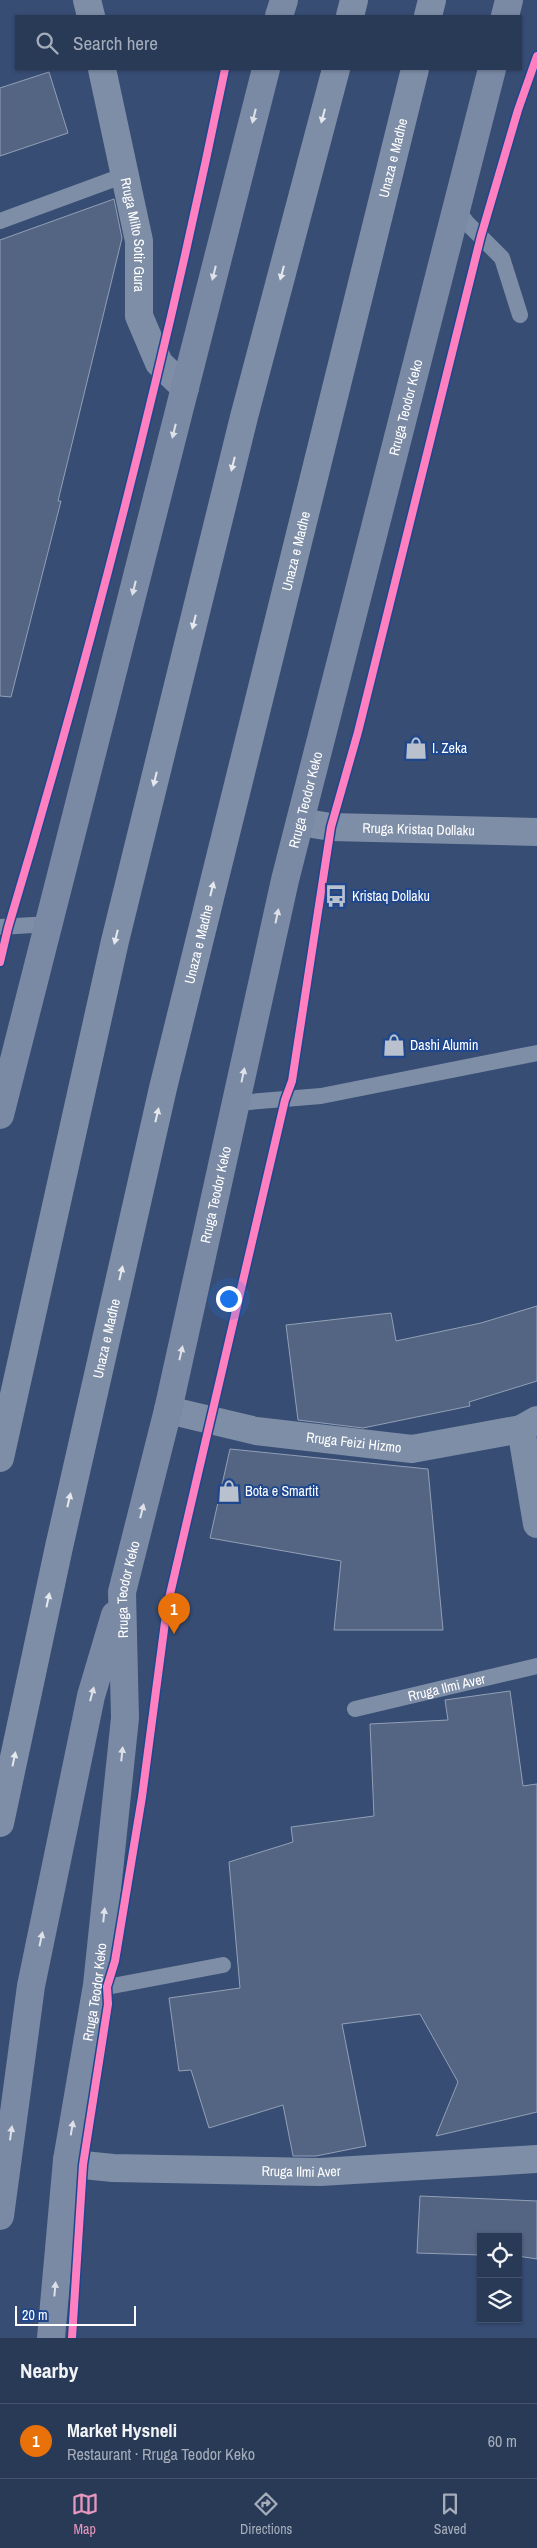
<!DOCTYPE html>
<html lang="en">
<head>
<meta charset="utf-8">
<style>
	body { margin:0; font-family:"Archivo Narrow",sans-serif; background:#354561; color:#f1f3f6 }
	.controls { position:absolute; right:15px; bottom:15px; display:grid; overflow:hidden; border-radius:0px; box-shadow:0 1px 4px #0004 }
	.controls button { width:45px; height:45px; display:grid; place-items:center; padding:0; border:0; border-bottom:1px solid #45546d; background:#293a57; color:#f1f3f6; font:25px sans-serif }
	.scale { position:absolute; left:15px; bottom:12px; width:121px; box-sizing:border-box; padding-left:5px; border:2px solid #fff; border-top:0; font-size:14px; line-height:18px; white-space:nowrap; color:#fff; -webkit-text-stroke:4px #1e478d; paint-order:stroke }
	.you { position:absolute; left:228px; top:1298px; width:18px; height:18px; margin:-12px; border:4px solid #fff; border-radius:50%; background:#1a73e8; box-shadow:0 0 0 8px #1a73e833 }
	.badge { display:grid; place-items:center; width:32px; height:32px; border-radius:50%; background:#e797bd; color:#fff; font-size:16px; font-weight:700 }
	.pin { position:absolute; translate:-50% -41px; filter:drop-shadow(0 1px 2px #0008) }
	.pin::after { content:''; position:absolute; top:26px; width:18px; height:15px; background:inherit; clip-path:polygon(0 0,100% 0,50% 100%) }
	.list { margin:0; padding:0; list-style:none }
	h2 { display:flex; justify-content:space-between; align-items:center; height:65px; margin:0; padding:0 20px; font-size:21px }
	h2 small { font-size:16px; font-weight:400; color:#a5adba }
	.list li { display:grid; grid-template-columns:32px 1fr auto; gap:15px; align-items:center; box-sizing:border-box; height:75px; padding:0 20px; border-top:1px solid #45546d }
	.list b { display:block; font-size:19px; white-space:nowrap }
	.list p { margin:0; font-size:16px; white-space:nowrap; color:#a5adba }
	.list em { font-size:16px; font-style:normal; color:#a5adba }
	.icon { flex:none; width:28px; height:28px; fill:none; stroke:currentColor; stroke-width:2; stroke-linecap:round; stroke-linejoin:round }
	.map { position:relative; flex:none; width:537px; height:2338px; overflow:hidden }
	.search { position:absolute; background:#293a57; box-shadow:0 1px 4px #0004; left:15px; right:15px; top:15px; height:55px; display:flex; align-items:center; gap:12px; box-sizing:border-box; padding:0 18px; border-radius:0px; color:#a5adba; font-size:19px }
	.sheet { height:140px; background:#293a57 }
	nav { display:flex; justify-content:space-around; align-items:center; box-sizing:border-box; height:70px; border-top:1px solid #45546d; background:#293a57; font-size:14px; color:#a5adba }
	nav a { display:grid; justify-items:center; gap:2px }
	nav .on { color:#e797bd }
	.map>svg:first-child { display:block }
	.building { fill:#536583; stroke:#92a0b6 }
	.lines { fill:none; stroke-linecap:round; stroke-linejoin:round }
	.lane { stroke:#7e8ea7; stroke-width:16 }
	.street { stroke:#7e8ea7; stroke-width:28 }
	.secondary { stroke:#7a89a4; stroke-width:28 }
	.highway { stroke:#7f8ea7; stroke-width:28 }
	.cycleway-casing { stroke:#1e478d; stroke-width:11 }
	.cycleway { stroke:#ff80c0; stroke-width:8 }
	.oneway { fill:#dee2e8 }
	.oneway2 { fill:#e5e8ed }
	.labels { text-anchor:middle; dominant-baseline:central; stroke-width:4; stroke-linejoin:round; paint-order:stroke }
	.street-label { font-size:14px; fill:#fff; stroke:#1e478d }
	.poi-label { font-size:14px; fill:#fff; stroke:#1e478d; text-anchor:start }
</style>
</head>
<body>
<div class="map">
<svg width="537" height="2338" viewBox="0 0 537 2338">
	<rect width="100%" height="100%" fill="#374d74"/>
	<!-- building -->
	<path class="building" d="M49,72L68,133L0,156V88Z
		M114,199L122,238L58,501H61L11,697L0,696V240Z
		M537,1306V1381L469,1402L470,1406L363,1428L298,1420L286,1325L391,1313L396,1341L481,1323Z
		M230,1449L428,1469L443,1630H334L341,1561L210,1538Z
		M510,1691L523,1786L537,1784V2112L436,2136L458,2082L420,2014L342,2024L366,2146L316,2156H293L283,2105L209,2128L191,2070L179,2071L169,1998L240,1988L229,1862L293,1842L291,1827L374,1816L370,1724L448,1720L445,1700Z
		M420,2196L537,2201V2259L518,2256V2237H481V2255L417,2253Z"/>
	<g class="lines">
		<!-- lane -->
		<g class="lane">
			<path d="M456,208L467,223L502,258L520,315"/>
			<path d="M0,221L125,175"/>
			<path d="M0,927L49,924"/>
			<path d="M237,1103L321,1096L537,1053"/>
			<path id="s1" d="M355,1709L537,1666"/>
			<path d="M97,1985L107,1987L223,1965"/>
		</g>
		<!-- street -->
		<g class="street">
			<path d="M87,0L91,16"/>
			<path id="s2" d="M102,69L139,241V316L159,363L185,388"/>
			<path id="s3" d="M300,822L331,827L537,832"/>
			<path id="s4" d="M168,1410L256,1431L412,1449L521,1429L537,1420"/>
			<path d="M521,1429L537,1524"/>
			<path id="s5" d="M67,2160L83,2165L113,2168L320,2172L537,2159"/>
		</g>
		<!-- secondary -->
		<g class="secondary">
			<path d="M279,16L284,0"/>
			<path d="M505,16L509,0"/>
			<path d="M0,1115L266,69"/>
			<path d="M0,2216L31,1986L91,1696L115,1615"/>
			<path id="s6" d="M51,2338L67,2160L97,1985L125,1718L122,1592L168,1410L285,880L492,69"/>
		</g>
		<!-- highway -->
		<g class="highway">
			<path d="M350,16L354,0"/>
			<path d="M428,16L432,0"/>
			<path d="M0,1458L115,941L244,417L336,69"/>
			<path id="s7" d="M0,1823L59,1547L163,1088L415,69"/>
		</g>
		<defs>
			<path id="cycleway" d="M0,962L8,928C93,645 166,358 225,69
				M72,2338L83,2165L108,2004L107,1987L115,1961L142,1797L167,1607L285,1100L292,1081L331,827L358,732L481,236L518,110L537,56"/>
		</defs>
		<!-- cycleway casing -->
		<use href="#cycleway" class="cycleway-casing"/>
		<!-- cycleway -->
		<use href="#cycleway" class="cycleway"/>
	</g>
	<!-- one-way arrows -->
	<defs><path id="oneway-solid" d="M-6-.8H1V-3.2L6.5 0L1 3.2V.8H-6Z" transform="scale(1.25)"/></defs>
	<g class="oneway">
		<use href="#oneway-solid" transform="translate(254 116) rotate(104)"/>
		<use href="#oneway-solid" transform="translate(214 273) rotate(104)"/>
		<use href="#oneway-solid" transform="translate(174 431) rotate(104)"/>
		<use href="#oneway-solid" transform="translate(134 588) rotate(104)"/>
		<use href="#oneway-solid" transform="translate(277 916) rotate(-78)"/>
		<use href="#oneway-solid" transform="translate(243 1075) rotate(-78)"/>
		<use href="#oneway-solid" transform="translate(181 1353) rotate(-77)"/>
		<use href="#oneway-solid" transform="translate(142 1511) rotate(-76)"/>
		<use href="#oneway-solid" transform="translate(92 1694) rotate(-75)"/>
		<use href="#oneway-solid" transform="translate(122 1754) rotate(-84)"/>
		<use href="#oneway-solid" transform="translate(104 1915) rotate(-84)"/>
		<use href="#oneway-solid" transform="translate(41 1939) rotate(-78)"/>
		<use href="#oneway-solid" transform="translate(72 2128) rotate(-80)"/>
		<use href="#oneway-solid" transform="translate(11 2133) rotate(-82)"/>
		<use href="#oneway-solid" transform="translate(55 2289) rotate(-85)"/>
	</g>
	<g class="oneway2">
		<use href="#oneway-solid" transform="translate(323 116) rotate(105)"/>
		<use href="#oneway-solid" transform="translate(282 273) rotate(105)"/>
		<use href="#oneway-solid" transform="translate(233 464) rotate(104)"/>
		<use href="#oneway-solid" transform="translate(194 622) rotate(104)"/>
		<use href="#oneway-solid" transform="translate(155 779) rotate(104)"/>
		<use href="#oneway-solid" transform="translate(212 889) rotate(-76)"/>
		<use href="#oneway-solid" transform="translate(116 937) rotate(104)"/>
		<use href="#oneway-solid" transform="translate(157 1115) rotate(-77)"/>
		<use href="#oneway-solid" transform="translate(121 1273) rotate(-77)"/>
		<use href="#oneway-solid" transform="translate(69 1500) rotate(-77)"/>
		<use href="#oneway-solid" transform="translate(48 1600) rotate(-78)"/>
		<use href="#oneway-solid" transform="translate(14 1759) rotate(-78)"/>
	</g>
	<!-- icons -->
	<defs>
		<symbol id="shop-bare" viewBox="-9 -9 18 18"><path d="M-5-2.5h2.3a2.7 3.5 0 0 1 5.4 0H5L5.5 6h-11ZM-1.5-2.5h3a1.5 2.3 0 0 0-3 0Z" fill="#b9c1ce" stroke="#1e478d" stroke-width="2.5" paint-order="stroke"/></symbol>
		<symbol id="bus-bare" viewBox="-9 -9 18 18"><path d="M-5-6H5V4H4V6H2V4H-2V6H-4V4H-5ZM-3.5-4V0h7V-4ZM-3.5 1.2v1.5H-2V1.2ZM2 1.2v1.5H3.5V1.2Z" fill="#b9c1ce" stroke="#1e478d" stroke-width="2.5" paint-order="stroke"/></symbol>
	</defs>
	<g fill-rule="evenodd">
		<use href="#shop-bare" x="400" y="732" width="32" height="32"/>
		<use href="#bus-bare" x="320" y="880" width="32" height="32"/>
		<use href="#shop-bare" x="378" y="1029" width="32" height="32"/>
		<use href="#shop-bare" x="213" y="1475" width="32" height="32"/>
	</g>
	<g class="labels">
		<!-- street labels -->
		<g class="street-label">
			<text stroke="none"><textPath href="#s7" startOffset="1711">Unaza e Madhe</textPath></text>
			<text stroke="none"><textPath href="#s2" startOffset="169">Rruga Milto Sotir Gura</textPath></text>
			<text stroke="none"><textPath href="#s6" startOffset="1969">Rruga Teodor Keko</textPath></text>
			<text stroke="none"><textPath href="#s7" startOffset="1306">Unaza e Madhe</textPath></text>
			<text stroke="none"><textPath href="#s6" startOffset="1564">Rruga Teodor Keko</textPath></text>
			<text stroke="none"><textPath href="#s3" startOffset="119">Rruga Kristaq Dollaku</textPath></text>
			<text stroke="none"><textPath href="#s7" startOffset="901">Unaza e Madhe</textPath></text>
			<text stroke="none"><textPath href="#s6" startOffset="1159">Rruga Teodor Keko</textPath></text>
			<text stroke="none"><textPath href="#s7" startOffset="496">Unaza e Madhe</textPath></text>
			<text stroke="none"><textPath href="#s4" startOffset="189">Rruga Feizi Hizmo</textPath></text>
			<text stroke="none"><textPath href="#s6" startOffset="754">Rruga Teodor Keko</textPath></text>
			<text stroke="none"><textPath href="#s1" startOffset="94">Rruga Ilmi Aver</textPath></text>
			<text stroke="none"><textPath href="#s6" startOffset="349">Rruga Teodor Keko</textPath></text>
			<text stroke="none"><textPath href="#s5" startOffset="235">Rruga Ilmi Aver</textPath></text>
		</g>
		<!-- poi labels -->
		<g class="poi-label">
			<text x="432" y="748">I. Zeka</text>
			<text x="352" y="896">Kristaq Dollaku</text>
			<text x="410" y="1045">Dashi Alumin</text>
			<text x="245" y="1491">Bota e Smartit</text>
		</g>
	</g>
</svg>
<div class="controls">
<button><svg class="icon" aria-label="locate" viewBox="0 0 24 24"><circle cx="12" cy="12" r="6"/><path d="M12 2v4M12 18v4M2 12h4M18 12h4"/></svg></button>
<button><svg class="icon" aria-label="layers" viewBox="0 0 24 24"><path d="M12 4l9 5-9 5-9-5zM3 14l9 5 9-5"/></svg></button>
</div>
<div class="scale">20 m</div>
<div class="you"></div>
<div class="pin badge" style="left:174px;top:1634px;background:#e8710a">1</div>
<div class="search"><svg class="icon" aria-label="search" viewBox="0 0 24 24"><circle cx="10" cy="10" r="6"/><path d="M15 15l6 6"/></svg>Search here</div>
</div>
<section class="sheet">
<h2>Nearby<small></small></h2>
<ul class="list">
<li><span class="badge" style="background:#e8710a">1</span><div><b>Market Hysneli</b><p>Restaurant · Rruga Teodor Keko</p></div><em>60 m</em></li>
</ul>
</section>
<nav>
<a class="on"><svg class="icon" aria-label="map" viewBox="0 0 24 24"><path d="M3 6l6-2 6 2 6-2v14l-6 2-6-2-6 2zM9 4v14M15 6v14"/></svg>Map</a>
<a><svg class="icon" aria-label="directions" viewBox="0 0 24 24"><path d="M12 3l9 9-9 9-9-9zM9 14v-3h6M13 9l2 2-2 2"/></svg>Directions</a>
<a><svg class="icon" aria-label="saved" viewBox="0 0 24 24"><path d="M7 4h10v16l-5-4-5 4z"/></svg>Saved</a>
</nav>
</body>
</html>
